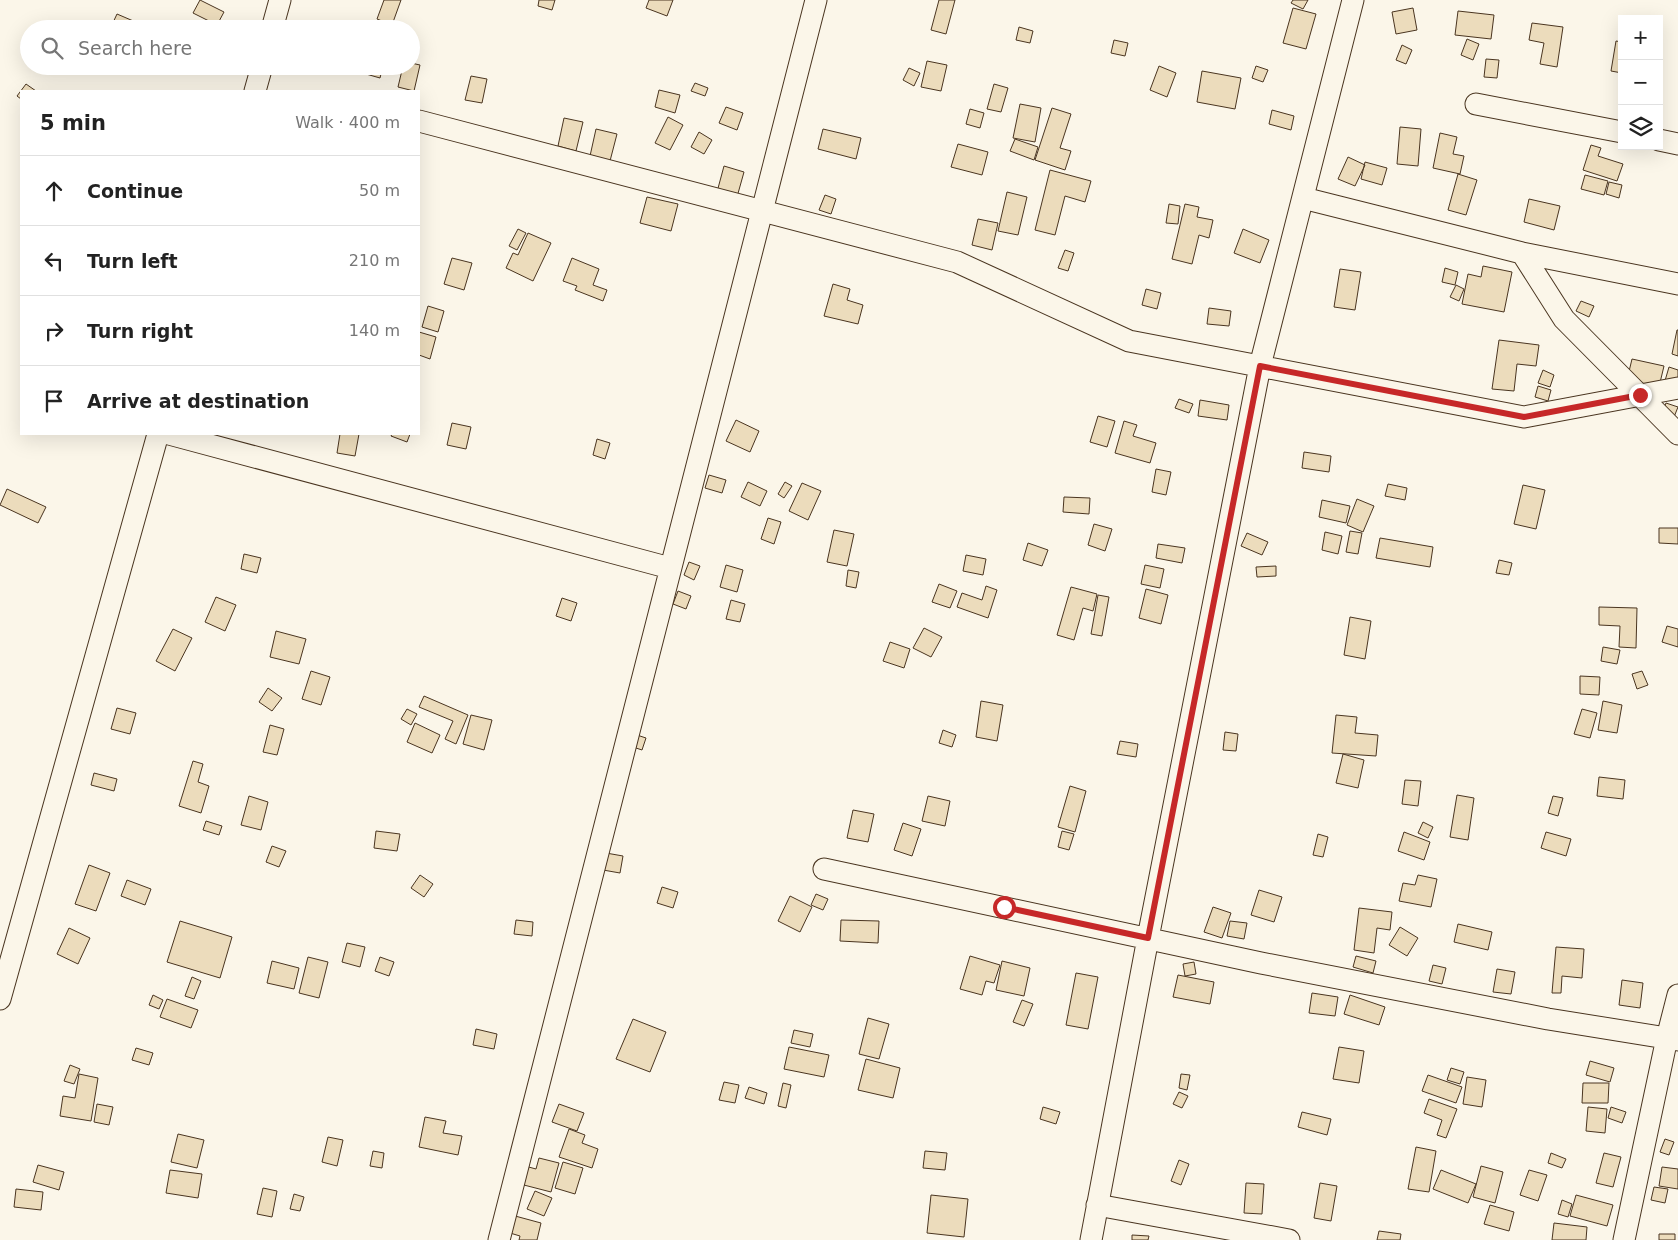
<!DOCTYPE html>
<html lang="en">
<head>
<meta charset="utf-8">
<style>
	body { margin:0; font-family:"DejaVu Sans",sans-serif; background:#f2f2f2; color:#222 }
	.controls { position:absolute; right:15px; top:15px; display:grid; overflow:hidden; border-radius:0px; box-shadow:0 5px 20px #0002 }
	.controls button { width:45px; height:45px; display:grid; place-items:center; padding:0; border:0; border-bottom:1px solid #e0e0e0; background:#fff; color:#222; font:25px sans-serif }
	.stop { position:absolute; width:15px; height:15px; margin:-11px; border:4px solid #c62828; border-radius:50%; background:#fff }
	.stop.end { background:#c62828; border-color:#fff; box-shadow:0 1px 5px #0008 }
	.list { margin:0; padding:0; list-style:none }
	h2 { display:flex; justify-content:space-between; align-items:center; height:65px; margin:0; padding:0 20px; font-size:21px }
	h2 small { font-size:16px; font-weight:400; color:#767676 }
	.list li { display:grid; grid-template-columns:32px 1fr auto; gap:15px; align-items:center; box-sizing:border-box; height:70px; padding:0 20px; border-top:1px solid #e0e0e0 }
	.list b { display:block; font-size:19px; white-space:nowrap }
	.list em { font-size:16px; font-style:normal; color:#767676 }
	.icon { flex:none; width:28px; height:28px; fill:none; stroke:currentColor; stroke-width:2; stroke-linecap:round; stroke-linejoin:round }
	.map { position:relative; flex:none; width:1678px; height:1240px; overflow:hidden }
	.search { position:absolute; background:#fff; box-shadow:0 5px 20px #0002; left:20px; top:20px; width:400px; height:55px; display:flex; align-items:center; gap:12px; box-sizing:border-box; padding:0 18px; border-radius:28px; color:#767676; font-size:19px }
	.panel { position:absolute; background:#fff; box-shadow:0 5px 20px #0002; left:20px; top:90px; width:400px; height:345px; border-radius:0px }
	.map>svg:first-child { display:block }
	.building { fill:#ecdcbc; stroke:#4a3520 }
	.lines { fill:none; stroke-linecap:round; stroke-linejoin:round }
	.minor-casing { stroke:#4a3520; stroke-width:23 }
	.minor { stroke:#fbf6e9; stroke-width:21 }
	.route { stroke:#c62828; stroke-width:6 }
</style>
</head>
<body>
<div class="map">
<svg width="1678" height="1240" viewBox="0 0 1678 1240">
	<rect width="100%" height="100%" fill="#fbf6e9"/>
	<!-- building -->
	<path class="building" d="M200,0L224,12L217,25L193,13Z
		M384,0H401L392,25L377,19Z
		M539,0H555L552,10L538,6Z
		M649,0H673L667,16L646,8Z
		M939,0H955L946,34L931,30Z
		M1293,0H1308L1303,9L1291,3Z
		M1293,8L1316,14L1306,49L1283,43Z
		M1413,8L1417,30L1396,34L1392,12Z
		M1458,11L1494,15L1491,39L1455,35Z
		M117,14L145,26L144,29H110Z
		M1532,23L1563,27L1557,67L1540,64L1544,43L1529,40Z
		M1019,27L1033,31L1030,43L1016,40Z
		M1467,39L1479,44L1473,60L1461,55Z
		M1114,40L1128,43L1125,56L1111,53Z
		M1616,41L1622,42V73L1611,71Z
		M1402,45L1412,50L1406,64L1396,60Z
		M1486,59L1499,60L1497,78L1484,77Z
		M927,61L947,65L941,91L921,87Z
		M411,63L420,65L414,91L398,87L403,66H411Z
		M368,66H383L380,78L366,74Z
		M1159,66L1176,73L1167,97L1150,90Z
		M1256,66L1268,70L1263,82L1252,78Z
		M909,68L920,73L914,86L903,80Z
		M1202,71L1241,78L1235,109L1197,102Z
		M471,76L487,79L482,103L465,100Z
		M695,83L708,88L705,96L691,91Z
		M26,84L36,91H21V99L17,96Z
		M994,84L1008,88L1001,112L987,109Z
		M659,90L680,95L675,113L655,107Z
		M1020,104L1041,108L1035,142L1013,138Z
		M726,107L743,113L737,130L719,123Z
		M1052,108L1071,114L1060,148L1071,151L1065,170L1035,160Z
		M970,109L984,113L980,128L966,124Z
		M1272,110L1294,116L1291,130L1269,124Z
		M668,117L683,125L670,150L655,143Z
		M564,118L583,122L576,151L558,146Z
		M1400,127L1421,129L1418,166L1397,164Z
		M596,129L617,134L610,161L590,156Z
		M823,129L861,138L856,159L818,149Z
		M699,132L712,140L704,154L691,147Z
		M1440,133L1457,137L1453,154L1464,156L1460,174L1433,168Z
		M1015,139L1038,147L1034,160L1010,151Z
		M958,144L988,152L982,175L951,167Z
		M1591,145L1601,148L1598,156L1623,164L1617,181L1583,170Z
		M1348,157L1365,165L1355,186L1338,179Z
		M1365,162L1387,168L1382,185L1361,179Z
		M724,166L744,172L737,197L717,192Z
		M1050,170L1091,181L1085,202L1065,196L1055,235L1035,230Z
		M1458,174L1477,180L1466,215L1448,210Z
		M1585,175L1608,181L1604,195L1581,189Z
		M1609,182L1622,185L1619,198L1606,194Z
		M1007,192L1027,197L1018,235L998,231Z
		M825,195L836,199L831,214L819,210Z
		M647,197L678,204L671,231L640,223Z
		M1529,199L1560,206L1554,230L1524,222Z
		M1169,204L1180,206L1178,224L1166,223Z
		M1185,204L1199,207L1197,217L1213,220L1209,238L1199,235L1192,264L1172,259Z
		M978,219L998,223L992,250L972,245Z
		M518,229L526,233L517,250L509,246Z
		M1243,229L1269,240L1260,263L1234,253Z
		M528,233L551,243L533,281L506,268L513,253L518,255Z
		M1065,250L1074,253L1068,271L1058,268Z
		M452,258L472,263L464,290L444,284Z
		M572,258L599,269L593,285L607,290L603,301L575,290L577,286L563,281Z
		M1483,266L1512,272L1504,312L1462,304L1468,274L1481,277Z
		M1445,268L1458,272L1455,285L1442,282Z
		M1340,269L1361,272L1355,310L1334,307Z
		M833,284L850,289L847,300L863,305L858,324L824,316Z
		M1456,285L1464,289L1459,301L1450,297Z
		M1146,289L1161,293L1157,309L1142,305Z
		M1581,301L1594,306L1589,317L1576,311Z
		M428,306L444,311L438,332L422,327Z
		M1209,308L1231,311L1229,326L1207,324Z
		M1677,330H1678V356L1672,354Z
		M419,332L436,337L430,359L419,355Z
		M1499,340L1539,345L1536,366L1517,364L1514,391L1492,389Z
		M1632,359L1664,366L1658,391L1626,384Z
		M1669,367L1678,370V396L1662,391Z
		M1543,370L1554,375L1550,387L1538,383Z
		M1538,386L1551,390L1548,401L1535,397Z
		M1179,399L1193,404L1189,413L1175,408Z
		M1200,400L1229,405L1227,420L1198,416Z
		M1666,403L1678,407L1672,422L1660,417Z
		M1098,416L1115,421L1107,447L1090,442Z
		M736,420L759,431L750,452L726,441Z
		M1124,421L1137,425L1133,436L1156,443L1150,463L1115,453Z
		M452,423L471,427L466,449L447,445Z
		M340,434H359L355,456L337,453Z
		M392,434H410L407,442L391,436Z
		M597,439L610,443L605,459L593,455Z
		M1304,452L1331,456L1329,472L1302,468Z
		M1156,469L1171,472L1166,495L1152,492Z
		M709,475L726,480L722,493L705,488Z
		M748,482L767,491L760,506L741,497Z
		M785,482L792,486L784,498L778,494Z
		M802,483L821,491L808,520L789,511Z
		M1388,484L1407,488L1405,500L1385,496Z
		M1523,485L1545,490L1536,529L1514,524Z
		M7,489L46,507L38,523L0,505Z
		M1064,497L1090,498L1089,514L1063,512Z
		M1357,499L1374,506L1363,532L1347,525Z
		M1322,500L1350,506L1346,523L1319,517Z
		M768,518L781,522L774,544L761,539Z
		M1094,524L1112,529L1105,551L1088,545Z
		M1659,528H1678V544L1659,543Z
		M834,530L854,534L847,566L827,562Z
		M1350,531L1362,533L1358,554L1346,552Z
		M1325,532L1342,536L1338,554L1322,550Z
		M1247,533L1268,542L1262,555L1241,546Z
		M1380,538L1433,547L1430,567L1376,558Z
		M1028,543L1048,550L1042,566L1023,560Z
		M1158,544L1185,548L1182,563L1156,558Z
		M244,554L261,558L257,573L241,569Z
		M966,555L986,559L983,575L963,571Z
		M1499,560L1512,563L1509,575L1496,573Z
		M689,562L700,566L694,580L684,575Z
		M726,565L743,570L737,592L720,587Z
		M1145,565L1164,569L1160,588L1141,584Z
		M1276,566V576L1257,577L1256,567Z
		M848,570L859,572L856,588L846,586Z
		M939,584L957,591L950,608L932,602Z
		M986,586L997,590L988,618L957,607L962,593L982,600Z
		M1071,587L1097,594L1093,611L1083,608L1074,640L1057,635Z
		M1146,589L1168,595L1161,624L1139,618Z
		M678,591L691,596L686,609L673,604Z
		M1098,595L1109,597L1102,636L1091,634Z
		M216,597L236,605L225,631L205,622Z
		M562,598L577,603L571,621L556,616Z
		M731,600L745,604L740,622L726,619Z
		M1599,607L1637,608L1636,648L1619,647L1620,626L1599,625Z
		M1350,617L1371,621L1365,659L1344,655Z
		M1667,626L1678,629V647L1662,642Z
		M924,628L942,637L931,657L913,648Z
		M173,629L192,638L175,671L156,661Z
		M276,631L306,639L299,664L270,657Z
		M890,642L910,649L904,668L883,661Z
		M1603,647L1620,650L1617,664L1601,661Z
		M311,671L330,677L321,705L302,699Z
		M1642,671L1648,685L1637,689L1632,674Z
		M1580,676L1600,677L1599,695L1580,694Z
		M268,688L282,698L272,711L259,702Z
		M424,696L468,715L456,744L445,739L453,721L419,707Z
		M981,701L1003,705L997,741L976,737Z
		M1603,701L1622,705L1617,733L1598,730Z
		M117,708L136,713L130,734L111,729Z
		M407,709L417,714L411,725L401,719Z
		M1582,709L1597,713L1590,738L1574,734Z
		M471,715L492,720L484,750L463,744Z
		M1336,715L1357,717L1355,733L1378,735L1376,756L1332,753Z
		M415,723L440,735L432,753L407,742Z
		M270,725L284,729L277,755L263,752Z
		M943,730L956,735L952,747L939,743Z
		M1225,732L1238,734L1236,751L1223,750Z
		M634,734L646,738L642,750L630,746Z
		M1120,741L1138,744L1136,757L1117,754Z
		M1343,754L1364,760L1358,788L1336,783Z
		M193,761L203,764L198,782L209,786L201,813L179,806Z
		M94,773L117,779L114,791L91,785Z
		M1599,777L1625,780L1623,799L1597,796Z
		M1405,780L1421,781L1418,806L1402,804Z
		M1070,786L1086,791L1075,832L1058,827Z
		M1457,795L1474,798L1468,840L1450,837Z
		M249,796L268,802L261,830L241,825Z
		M928,796L950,801L945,826L922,821Z
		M1553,796L1563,798L1558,816L1548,813Z
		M853,810L874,814L868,842L847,838Z
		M206,821L222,826L219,835L203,830Z
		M1423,822L1433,827L1428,838L1418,833Z
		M903,823L921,829L912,856L894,850Z
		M376,831L400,834L397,851L374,848Z
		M1062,831L1074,834L1069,850L1058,847Z
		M1404,832L1430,842L1424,860L1398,851Z
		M1546,832L1571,839L1566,856L1541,848Z
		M1318,834L1328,837L1323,857L1313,855Z
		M272,846L286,851L279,867L266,862Z
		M606,853L623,856L620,873L603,870Z
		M89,865L110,873L96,911L75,904Z
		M420,875L433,884L424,897L411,888Z
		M1418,875L1437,879L1431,907L1399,901L1403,883L1415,885Z
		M127,880L151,889L145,905L121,896Z
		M662,887L678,892L673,908L657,903Z
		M1259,890L1282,897L1274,922L1251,915Z
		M816,894L828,899L823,910L811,905Z
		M790,896L812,907L800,932L778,921Z
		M1213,907L1231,913L1222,938L1204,932Z
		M1359,908L1392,912L1390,930L1377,928L1374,953L1354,950Z
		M516,920L533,922L532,936L514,934Z
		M841,920L879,921L878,943L840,941Z
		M180,921L232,937L220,978L167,962Z
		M1230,921L1247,923L1244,939L1227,936Z
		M1458,924L1492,932L1488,950L1454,942Z
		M1400,927L1418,938L1407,956L1389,945Z
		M69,928L90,938L78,964L57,954Z
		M347,943L365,947L360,967L342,962Z
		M1556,947L1584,949L1582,978L1562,976L1561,993H1552Z
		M970,956L1000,965L994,983L986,981L982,995L960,989Z
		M1356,956L1376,961L1373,973L1353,967Z
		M308,957L328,962L319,998L299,993Z
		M380,957L394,962L389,976L375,971Z
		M272,961L299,968L294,989L267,983Z
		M1002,961L1030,968L1024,996L996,990Z
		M1194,962L1196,974L1185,976L1183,964Z
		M1433,965L1446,968L1442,984L1429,981Z
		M1497,969L1515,972L1511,994L1493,992Z
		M1076,973L1098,977L1088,1029L1066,1025Z
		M1178,975L1214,982L1210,1004L1173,997Z
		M192,977L201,981L194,999L185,996Z
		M1622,980L1643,983L1640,1008L1619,1005Z
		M1312,993L1338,997L1335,1016L1309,1013Z
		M153,995L163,1000L159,1009L149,1005Z
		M1350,995L1385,1007L1379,1025L1344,1014Z
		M167,999L198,1010L191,1028L160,1017Z
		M1022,1000L1033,1004L1024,1026L1013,1022Z
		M868,1018L889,1024L879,1059L859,1054Z
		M633,1019L666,1032L650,1072L616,1059Z
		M476,1029L497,1034L494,1049L473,1045Z
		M794,1030L813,1034L810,1047L791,1043Z
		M789,1047L829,1055L824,1077L784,1069Z
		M1339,1047L1364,1051L1359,1083L1333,1079Z
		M136,1048L153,1053L149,1065L132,1060Z
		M866,1059L900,1068L893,1098L858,1090Z
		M1590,1061L1614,1068L1610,1082L1586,1075Z
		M70,1065L80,1069L74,1084L64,1081Z
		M1451,1068L1464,1072L1460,1084L1447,1080Z
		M79,1074L98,1078L91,1121L60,1116L63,1096L75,1098Z
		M1181,1074L1190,1075L1187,1090L1179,1088Z
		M1428,1075L1462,1087L1456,1103L1422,1091Z
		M1467,1077L1486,1080L1482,1107L1463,1104Z
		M724,1082L739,1085L735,1103L719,1100Z
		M783,1083L791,1085L786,1108L778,1106Z
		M1583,1083H1609L1608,1103H1582Z
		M749,1087L767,1093L764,1104L745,1098Z
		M1179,1092L1188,1096L1182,1108L1173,1104Z
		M1429,1099L1457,1109L1446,1138L1437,1135L1442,1120L1424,1113Z
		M97,1104L113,1107L109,1125L94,1122Z
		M559,1104L584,1113L577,1131L552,1122Z
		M1043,1107L1060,1112L1056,1124L1040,1119Z
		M1588,1107L1607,1109L1605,1133L1586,1131Z
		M1611,1107L1626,1112L1622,1123L1608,1118Z
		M1302,1112L1331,1119L1327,1135L1298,1127Z
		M425,1117L446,1121L443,1133L462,1136L458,1155L419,1147Z
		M569,1129L585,1135L582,1143L598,1149L592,1168L559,1157Z
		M178,1134L204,1140L197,1168L171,1162Z
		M328,1137L343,1140L337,1166L322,1162Z
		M1665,1139L1674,1142L1669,1155L1660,1152Z
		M1416,1147L1436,1151L1429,1192L1408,1189Z
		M373,1151L384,1153L382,1168L370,1166Z
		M925,1151L947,1153L945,1170L923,1168Z
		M1551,1153L1566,1159L1562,1168L1548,1163Z
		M1604,1153L1621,1157L1613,1187L1596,1183Z
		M539,1158L559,1163L551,1192L520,1184L525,1166L536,1169Z
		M1179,1160L1189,1164L1181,1185L1171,1181Z
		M563,1162L583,1168L575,1194L555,1188Z
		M38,1165L64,1172L59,1190L33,1182Z
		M1481,1166L1503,1172L1495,1203L1473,1197Z
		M1662,1167L1678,1169V1189L1659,1186Z
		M170,1170L202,1174L198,1198L166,1193Z
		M1441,1170L1476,1184L1468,1203L1433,1189Z
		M1529,1170L1547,1175L1538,1201L1520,1195Z
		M1246,1183L1264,1184L1262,1214L1244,1213Z
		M1320,1183L1337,1186L1331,1221L1314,1218Z
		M1654,1187L1668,1189L1665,1203L1651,1200Z
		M263,1188L277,1191L272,1217L257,1214Z
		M16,1189L43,1192L41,1210L14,1207Z
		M535,1191L552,1198L544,1216L527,1209Z
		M294,1194L304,1197L300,1211L290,1209Z
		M931,1195L968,1199L964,1237L927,1233Z
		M1576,1195L1613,1205L1607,1226L1570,1216Z
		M1562,1200L1572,1204L1568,1217L1558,1214Z
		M1490,1205L1514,1212L1509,1231L1484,1224Z
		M504,1213L541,1223L537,1240H519L520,1236L500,1230Z
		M1554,1223L1587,1227L1586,1240H1552Z
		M1379,1231L1401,1234L1400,1240H1377Z
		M1659,1234H1675V1240H1659Z
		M1132,1235L1149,1236L1148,1240H1132Z"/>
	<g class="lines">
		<defs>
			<path id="minor" d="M272,29L280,0
				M255,91L262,66
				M1476,104L1622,132
				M419,121L957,262L1129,341L1524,417L1678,388
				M1659,140L1678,144
				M1303,198L1522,253L1678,284
				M1522,253L1564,319L1678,434
				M169,434L670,568
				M824,869L1261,963L1548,1019L1678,1040
				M0,999L158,434
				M1097,1205L1289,1240
				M499,1240L816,0
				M1091,1240L1148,938L1260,366L1353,0
				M1624,1240L1667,1038L1678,995"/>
		</defs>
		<!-- minor casing -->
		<use href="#minor" class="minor-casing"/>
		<!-- minor -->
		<use href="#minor" class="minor"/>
	</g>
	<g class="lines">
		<!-- route -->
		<path class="route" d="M1004,907L1148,938L1260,366L1524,417L1640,395"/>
	</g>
</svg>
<div class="controls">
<button>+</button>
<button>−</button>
<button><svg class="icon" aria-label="layers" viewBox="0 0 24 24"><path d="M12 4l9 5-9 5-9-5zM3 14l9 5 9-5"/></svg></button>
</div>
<div class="stop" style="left:1004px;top:907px"></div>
<div class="stop end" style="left:1640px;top:395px"></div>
<div class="search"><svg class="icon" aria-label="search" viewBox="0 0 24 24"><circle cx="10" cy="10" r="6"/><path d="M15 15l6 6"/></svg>Search here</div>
<section class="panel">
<h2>5 min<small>Walk · 400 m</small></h2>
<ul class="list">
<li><svg class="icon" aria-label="ahead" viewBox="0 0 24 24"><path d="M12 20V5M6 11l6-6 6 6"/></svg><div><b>Continue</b></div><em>50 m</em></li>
<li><svg class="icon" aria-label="left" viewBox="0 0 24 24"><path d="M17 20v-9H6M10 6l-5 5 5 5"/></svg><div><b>Turn left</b></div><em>210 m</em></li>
<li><svg class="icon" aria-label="right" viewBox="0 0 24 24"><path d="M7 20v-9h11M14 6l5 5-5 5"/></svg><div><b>Turn right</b></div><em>140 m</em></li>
<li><svg class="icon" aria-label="arrive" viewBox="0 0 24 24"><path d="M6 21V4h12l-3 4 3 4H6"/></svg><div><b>Arrive at destination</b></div></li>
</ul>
</section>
</div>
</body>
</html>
